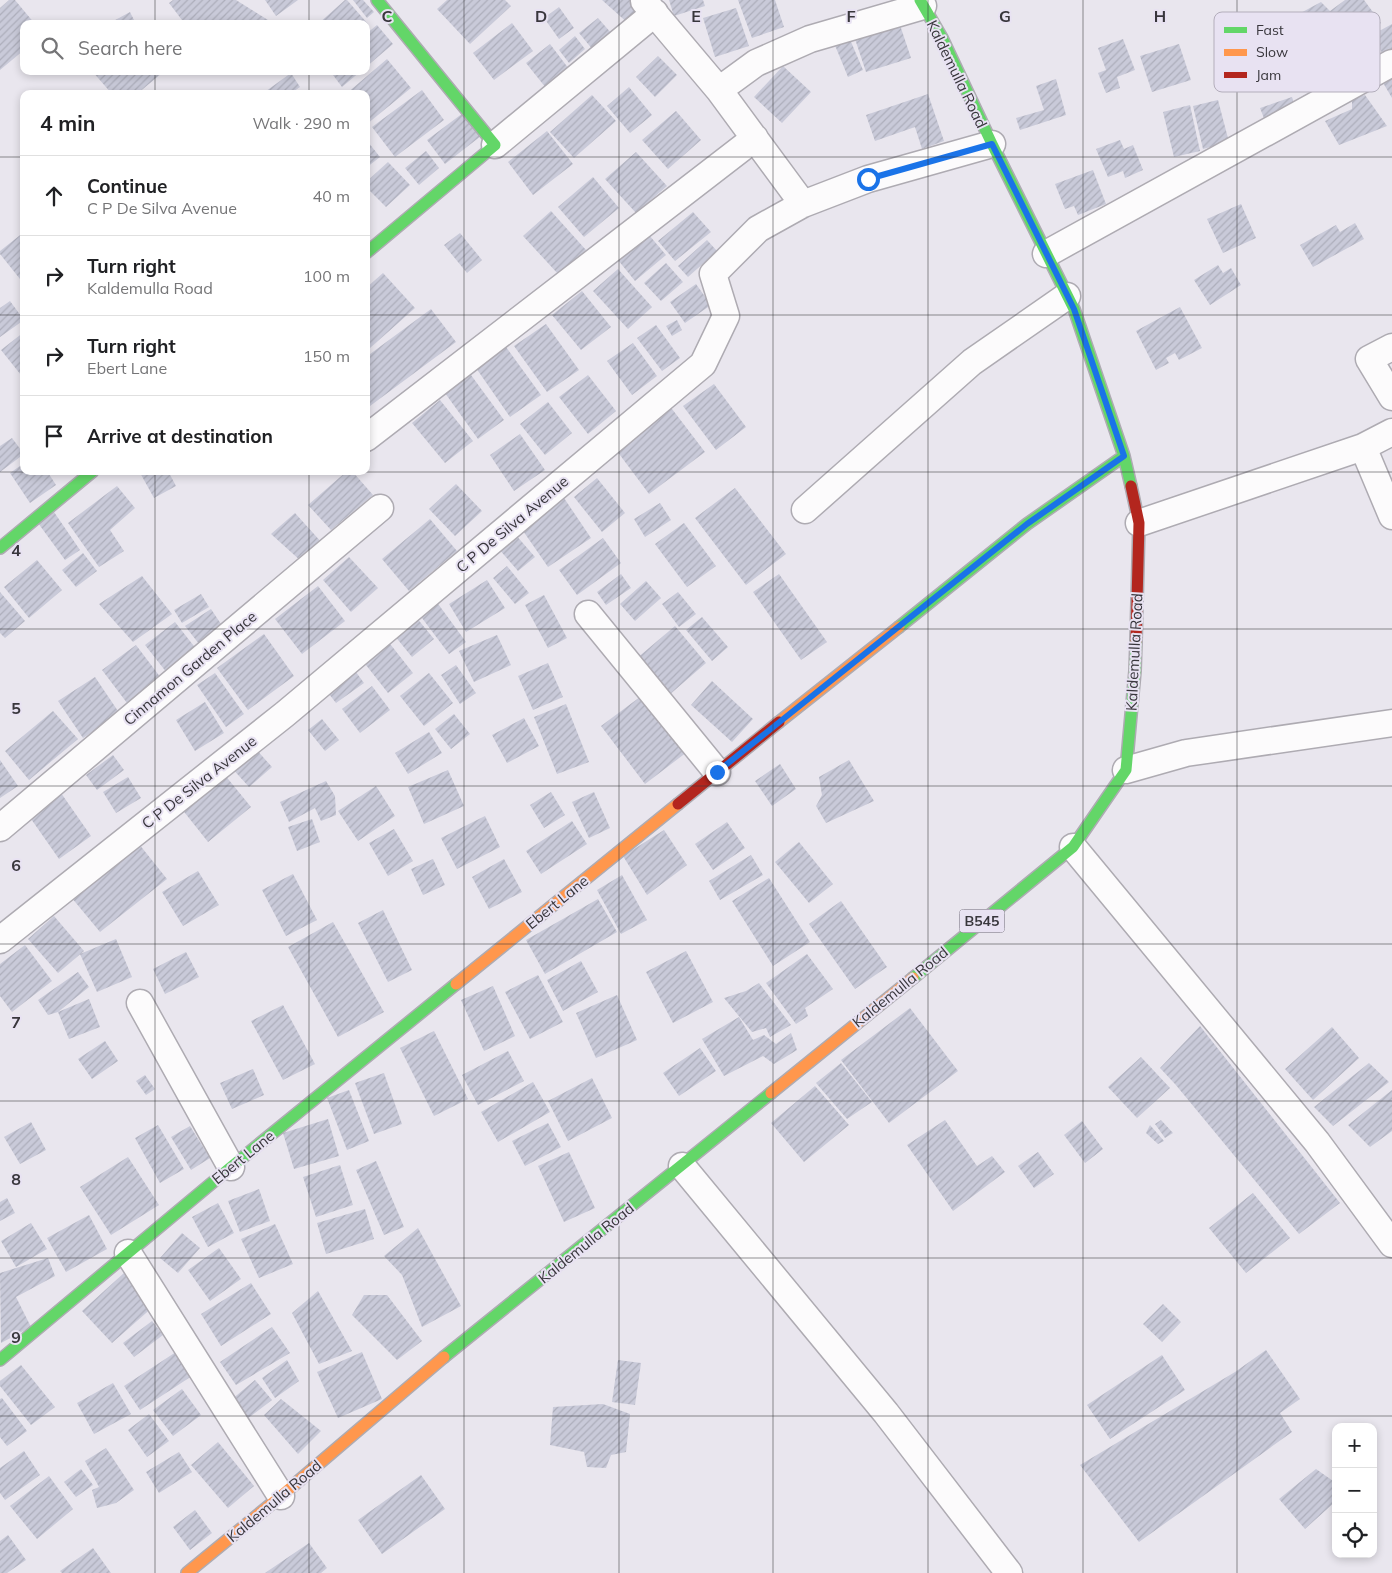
<!DOCTYPE html>
<html lang="en">
<head>
<meta charset="utf-8">
<style>
	body { margin:0; font-family:Mulish,sans-serif; background:#f2f2f2; color:#202124 }
	.controls { position:absolute; right:15px; bottom:15px; display:grid; overflow:hidden; border-radius:10px; box-shadow:0 2px 8px #0003 }
	.controls button { width:45px; height:45px; display:grid; place-items:center; padding:0; border:0; border-bottom:1px solid #e0e0e0; background:#fff; color:#202124; font:25px sans-serif }
	.stop { position:absolute; width:15px; height:15px; margin:-11px; border:4px solid #1a73e8; border-radius:50%; background:#fff }
	.stop.end { background:#1a73e8; border-color:#fff; box-shadow:0 1px 5px #0008 }
	.list { margin:0; padding:0; list-style:none }
	h2 { display:flex; justify-content:space-between; align-items:center; height:65px; margin:0; padding:0 20px; font-size:21px }
	h2 small { font-size:16px; font-weight:400; color:#757577 }
	.list li { display:grid; grid-template-columns:32px 1fr auto; gap:15px; align-items:center; box-sizing:border-box; height:80px; padding:0 20px; border-top:1px solid #e0e0e0 }
	.list b { display:block; font-size:19px; white-space:nowrap }
	.list p { margin:0; font-size:16px; white-space:nowrap; color:#757577 }
	.list em { font-size:16px; font-style:normal; color:#757577 }
	.icon { flex:none; width:28px; height:28px; fill:none; stroke:currentColor; stroke-width:2; stroke-linecap:round; stroke-linejoin:round }
	.map { position:relative; flex:none; width:1392px; height:1573px; overflow:hidden }
	.search { position:absolute; background:#fff; box-shadow:0 2px 8px #0003; left:20px; top:20px; width:350px; height:55px; display:flex; align-items:center; gap:12px; box-sizing:border-box; padding:0 18px; border-radius:10px; color:#757577; font-size:19px }
	.panel { position:absolute; background:#fff; box-shadow:0 2px 8px #0003; left:20px; top:90px; width:350px; height:385px; border-radius:10px }
	.map>svg:first-child { display:block }
	.building { fill:url(#building-hatch) }
	.lines { fill:none; stroke-linecap:round; stroke-linejoin:round }
	.street-casing { stroke:#aeabb2; stroke-width:29 }
	.fast-casing { stroke:#aeabb2; stroke-width:14 }
	.slow-casing { stroke:#aeabb2; stroke-width:14 }
	.jam-casing { stroke:#aeabb2; stroke-width:14 }
	.street { stroke:#fcfbfc; stroke-width:26 }
	.fast { stroke:#63d668; stroke-width:11 }
	.slow { stroke:#ff974d; stroke-width:11 }
	.jam { stroke:#b3261e; stroke-width:11 }
	.route { stroke:#1a73e8; stroke-width:6 }
	.grid { fill:none; stroke:#38363c; stroke-width:1; stroke-opacity:0.55 }
	.labels { text-anchor:middle; dominant-baseline:central; stroke-width:4; stroke-linejoin:round; paint-order:stroke }
	.shield { fill:#e8e2f2; stroke:#6d6a73; stroke-width:1 }
	.shield-label { font-size:14px; font-weight:bold; fill:#38363c }
	.street-label { font-size:15px; fill:#38363c; stroke:#e8e2f2 }
	.key { fill:#e8e2f2; stroke:#b3aebb; stroke-width:1 }
	.key-label { font-size:14px; fill:#38363c }
	.grid-label { font-size:16px; text-anchor:middle; font-weight:bold; fill:#38363c; stroke:#e8e2f2; stroke-width:4; stroke-linejoin:round; paint-order:stroke }
</style>
</head>
<body>
<div class="map">
<svg width="1392" height="1573" viewBox="0 0 1392 1573">
	<defs>
		<pattern id="building-hatch" width="6" height="6" patternUnits="userSpaceOnUse" patternTransform="scale(1.25)"><rect width="6" height="6" fill="#c9cad9"/><path d="M-1 1l2-2M0 6l6-6M5 7l2-2" fill="none" stroke="#adaebb"/></pattern>
	</defs>
	<rect width="100%" height="100%" fill="#e9e6ee"/>
	<!-- building -->
	<path class="building" d="M9,0H15L35,24H24V50L0,70V8Z
		M173,0H236L268,20L265,24H185L169,3Z
		M265,0H298L276,16Z
		M345,0H347L368,24H318Z
		M353,0H363L374,12L367,18Z
		M447,0H505L511,6L470,44L437,9Z
		M602,0H632L643,11L630,25Z
		M669,0H703L705,6L674,16Z
		M738,0H775L784,27L752,38Z
		M1345,0H1364L1381,23L1354,45L1346,34L1295,56L1278,36L1301,33L1295,16L1321,2L1330,11Z
		M559,7L574,28L559,39L544,18Z
		M736,8L749,46L715,57L703,18Z
		M130,12L136,24H108Z
		M598,18L612,34L593,50L579,33Z
		M898,19L911,58L866,72L853,33Z
		M512,23L533,51L494,80L473,53Z
		M1392,24V56L1386,60L1372,35Z
		M377,25L393,44L366,67V34Z
		M575,36L585,49L569,63L559,50Z
		M849,37L863,70L848,77L834,43Z
		M1123,39L1135,70L1117,77L1120,88L1106,93L1098,73L1106,70L1098,48Z
		M550,44L569,69L546,88L526,63Z
		M1179,44L1191,80L1152,92L1140,56Z
		M658,56L677,75L655,97L636,77Z
		M387,59L411,88L367,124L366,94H346Z
		M783,66L811,92L782,123L754,97Z
		M92,71H162V73L137,94H112Z
		M330,71H361L342,87Z
		M291,73L300,87L290,94H262Z
		M1392,75V98L1382,81Z
		M1056,79L1066,115L1020,130L1016,118L1044,110L1036,86Z
		M629,87L652,115L630,133L607,106Z
		M422,90L444,120L395,157L372,127Z
		M928,94L944,141L922,149L915,127L875,141L866,115Z
		M592,95L616,121L574,158L550,132Z
		M1365,95L1387,126L1339,145L1325,121L1352,109V99Z
		M1292,97L1298,115L1267,126L1260,108Z
		M1218,100L1229,142L1203,149L1193,106Z
		M1190,105L1200,151L1174,157L1163,112Z
		M676,111L701,140L668,169L642,140Z
		M463,113L481,136L445,164L427,140Z
		M547,131L573,164L533,195L508,162Z
		M1120,140L1124,149L1133,145L1143,170L1125,178L1123,171L1108,177L1096,149Z
		M368,142L380,157L366,168V144Z
		M426,151L439,168L419,185L405,168Z
		M636,152L667,186L636,213L605,179Z
		M388,162L410,185L386,207L366,187V182Z
		M1093,170L1106,204L1078,215L1074,206L1065,209L1055,184Z
		M593,177L619,208L584,237L558,207Z
		M1241,204L1256,238L1223,253L1207,219Z
		M551,211L586,250L559,275L523,236Z
		M693,212L711,232L675,261L658,241Z
		M1355,223L1364,239L1313,267L1300,245L1336,225L1340,232Z
		M24,232V284L0,254V251Z
		M460,233L482,260L467,273L444,245Z
		M649,235L666,255L635,281L618,260Z
		M707,240L717,251L688,277L678,266Z
		M666,263L683,282L661,301L644,283Z
		M1218,265L1223,273L1231,268L1241,285L1210,305L1194,280Z
		M618,269L652,307L628,329L593,291Z
		M383,273L415,308L370,348L366,344V288Z
		M696,284L711,305L685,323L670,302Z
		M582,291L611,327L581,350L552,315Z
		M10,301L24,320L0,337V308Z
		M1180,307L1202,348L1179,360L1175,353L1166,358L1169,363L1156,370L1136,331Z
		M431,309L456,342L366,409V357Z
		M677,320L682,330L672,336L666,326Z
		M546,324L579,370L547,392L514,346Z
		M656,325L680,358L662,371L637,338Z
		M24,332V372L21,375L1,350Z
		M633,343L657,376L632,395L607,361Z
		M506,347L541,395L510,417L476,368Z
		M471,375L504,420L478,439L445,393Z
		M588,375L616,411L588,434L559,397Z
		M714,384L746,427L716,450L683,406Z
		M440,400L473,441L445,463L412,423Z
		M548,402L572,433L545,455L520,424Z
		M669,405L705,452L649,494L614,447Z
		M520,434L545,470L514,491L490,455Z
		M12,438L24,454L0,472V446Z
		M24,463V471H47L56,485L30,503L10,473Z
		M139,471H168L176,486L154,498Z
		M347,471H352L373,495L331,530L308,505Z
		M597,478L625,513L602,532L574,497Z
		M456,484L482,511L455,536L429,509Z
		M117,486L135,508L110,530L124,551L99,567L68,523Z
		M735,488L786,554L746,585L695,518Z
		M564,498L591,538L548,567L521,528Z
		M660,503L671,520L645,537L634,519Z
		M54,512L80,550L65,560L38,523Z
		M295,513L323,544L302,562L271,534Z
		M430,519L457,551L409,591L382,559Z
		M684,523L716,566L687,587L655,544Z
		M515,534L535,557L518,571L498,548Z
		M603,538L621,563L577,595L559,570Z
		M83,553L97,571L76,587L62,570Z
		M349,557L378,588L351,612L323,580Z
		M37,560L62,590L29,618L4,587Z
		M507,566L529,593L515,604L493,578Z
		M621,574L631,588L606,605L597,592Z
		M779,574L827,642L801,660L753,592Z
		M142,576L172,614L133,642L99,604Z
		M487,580L505,608L466,632L449,604Z
		M646,581L661,598L635,621L620,604Z
		M318,586L345,621L302,654L275,619Z
		M0,592L25,621L5,638L0,633Z
		M678,592L696,614L679,627L662,604Z
		M201,594L209,607L182,623L174,610Z
		M544,595L567,638L548,648L525,605Z
		M436,601L466,642L449,654L419,614Z
		M211,609L227,633L203,649L185,626Z
		M416,617L434,639L412,657L394,635Z
		M702,617L728,647L712,661L686,630Z
		M175,622L197,650L167,673L145,645Z
		M675,626L706,663L668,696L636,659Z
		M264,634L294,676L248,710L217,668Z
		M497,635L511,665L474,682L459,651Z
		M387,640L413,673L388,693L362,660Z
		M136,645L161,678L127,703L102,670Z
		M548,663L563,697L533,710L518,676Z
		M350,664L364,683L336,703L322,685Z
		M456,665L476,693L460,704L441,675Z
		M215,673L244,714L226,727L197,685Z
		M429,673L453,703L424,726L400,696Z
		M95,677L120,714L83,738L58,701Z
		M712,681L753,719L732,742L691,705Z
		M372,686L390,710L360,733L342,709Z
		M644,694L687,752L645,784L601,726Z
		M205,702L224,733L195,751L176,720Z
		M566,704L589,762L557,774L534,717Z
		M53,711L78,739L29,780L5,751Z
		M454,714L470,734L451,749L435,729Z
		M524,718L539,746L507,763L492,735Z
		M322,719L339,740L325,751L308,730Z
		M429,732L442,753L408,774L395,753Z
		M253,746L272,767L249,787L230,766Z
		M113,755L124,770L97,790L86,775Z
		M0,760L18,786L0,798Z
		M849,760L874,801L826,823L816,806L822,795L819,777Z
		M780,764L796,789L772,806L755,781Z
		M448,770L464,806L424,824L408,787Z
		M224,774L251,807L208,842L181,808Z
		M128,777L141,798L116,813L103,792Z
		M326,781L335,796L336,815L321,821L315,808L289,822L280,802Z
		M376,786L395,816L358,841L338,811Z
		M551,792L565,815L544,828L530,805Z
		M594,792L610,828L589,838L572,802Z
		M61,793L91,836L59,859L29,816Z
		M485,816L500,847L457,869L441,838Z
		M312,819L320,842L297,851L288,827Z
		M572,821L587,844L541,874L526,851Z
		M727,822L745,848L713,870L695,844Z
		M394,829L413,861L388,876L369,843Z
		M664,830L687,865L647,895L623,856Z
		M799,842L833,884L809,903L775,862Z
		M139,844L167,879L100,932L71,897Z
		M751,855L763,875L720,900L709,881Z
		M433,859L445,885L423,895L411,869Z
		M504,859L522,892L489,909L472,877Z
		M198,871L219,905L183,926L162,892Z
		M293,874L317,920L286,936L262,890Z
		M622,875L647,920L621,934L597,890Z
		M769,878L810,942L773,966L732,901Z
		M598,899L617,932L545,974L526,940Z
		M841,901L887,967L855,989L809,924Z
		M383,910L412,970L388,982L358,923Z
		M54,916L84,951L58,973L28,939Z
		M333,922L384,1012L338,1037L288,947Z
		M116,939L132,977L97,992L80,954Z
		M25,945L52,981L12,1012L0,996V964Z
		M686,951L713,1002L673,1023L646,972Z
		M186,952L199,977L165,994L153,969Z
		M807,954L833,989L805,1008L808,1016L796,1024L766,983Z
		M581,961L598,992L563,1011L547,980Z
		M78,972L89,987L58,1012L48,1015L38,1000Z
		M538,975L563,1022L530,1039L505,992Z
		M759,983L791,1025L770,1037L766,1028L752,1032L724,998L746,991Z
		M493,986L515,1036L484,1051L461,1000Z
		M617,995L637,1040L596,1058L576,1013Z
		M89,999L100,1027L69,1039L58,1012Z
		M283,1005L315,1064L283,1080L251,1021Z
		M910,1008L958,1071L889,1123L841,1060Z
		M739,1017L753,1040L764,1035L776,1044L791,1033L797,1050L774,1064L763,1056L724,1076L702,1039Z
		M1200,1026L1340,1203L1299,1234L1175,1084L1160,1068Z
		M1332,1027L1359,1058L1313,1100L1285,1069Z
		M434,1031L468,1099L434,1116L400,1048Z
		M105,1041L118,1061L92,1079L78,1059Z
		M700,1048L716,1071L679,1096L663,1073Z
		M508,1051L524,1081L478,1105L462,1075Z
		M1141,1057L1170,1088L1137,1118L1108,1087Z
		M841,1063L872,1102L847,1119L816,1083Z
		M1369,1063L1389,1082L1333,1126L1314,1107Z
		M253,1069L264,1095L232,1109L220,1083Z
		M384,1073L402,1124L374,1134L355,1083Z
		M145,1075L155,1089L146,1095L136,1081Z
		M592,1078L612,1118L568,1141L548,1101Z
		M533,1082L550,1112L498,1142L481,1112Z
		M815,1086L849,1125L804,1162L771,1123Z
		M349,1090L369,1141L347,1150L327,1098Z
		M1392,1090V1131L1370,1147L1348,1125Z
		M328,1119L339,1156L294,1169L283,1133Z
		M945,1120L977,1166L992,1156L1005,1172L953,1211L907,1145Z
		M1161,1120L1173,1133L1165,1138L1155,1124Z
		M1082,1121L1103,1149L1085,1163L1064,1135Z
		M31,1122L46,1150L20,1164L4,1137Z
		M548,1123L561,1147L525,1166L512,1141Z
		M158,1125L184,1169L160,1183L135,1138Z
		M1150,1125L1164,1141L1158,1144L1146,1133Z
		M190,1126L210,1158L191,1170L171,1137Z
		M569,1152L595,1208L564,1222L538,1166Z
		M1038,1152L1054,1174L1034,1188L1018,1166Z
		M128,1157L159,1205L111,1235L80,1187Z
		M376,1161L404,1227L384,1235L356,1170Z
		M340,1165L353,1205L316,1217L303,1177Z
		M259,1189L270,1221L240,1232L228,1201Z
		M1253,1193L1290,1238L1246,1273L1209,1228Z
		M7,1198L15,1213L0,1221V1202Z
		M218,1203L234,1233L208,1247L192,1217Z
		M365,1209L374,1239L326,1254L317,1223Z
		M89,1215L107,1249L66,1272L47,1238Z
		M31,1223L47,1249L16,1267L1,1241Z
		M275,1224L293,1264L259,1278L241,1239Z
		M418,1228L461,1306L422,1327L402,1275L384,1256Z
		M182,1233L200,1248L178,1273L160,1258Z
		M219,1248L241,1279L210,1301L188,1270Z
		M48,1258L55,1276L16,1297L31,1327L1,1343L0,1273Z
		M124,1273L154,1306L112,1343L82,1311Z
		M251,1283L271,1314L221,1346L201,1314Z
		M318,1291L352,1351L319,1364L292,1313Z
		M364,1295H387L422,1341L397,1360L352,1315Z
		M1163,1304L1181,1322L1162,1342L1143,1324Z
		M152,1321L163,1335L134,1357L123,1343Z
		M272,1327L290,1353L236,1385L220,1362Z
		M179,1350L195,1374L140,1410L124,1386Z
		M1266,1350L1300,1399L1280,1413L1292,1432L1139,1542L1080,1465L1235,1372Z
		M362,1352L382,1399L338,1418L317,1372Z
		M1162,1355L1185,1390L1110,1439L1087,1405Z
		M287,1360L299,1381L275,1398L262,1378Z
		M618,1360L641,1363L635,1405L612,1402Z
		M21,1365L55,1407L31,1425L0,1386V1381Z
		M255,1380L272,1400L247,1419L231,1400Z
		M113,1383L131,1414L94,1434L77,1403Z
		M182,1389L201,1415L173,1436L153,1410Z
		M2,1398L27,1431L7,1446L0,1437V1399Z
		M281,1399L321,1431L298,1454L264,1415Z
		M603,1404L630,1414L626,1452L611,1455L606,1468L587,1467L584,1452L550,1445L553,1407Z
		M149,1414L169,1441L147,1457L128,1430Z
		M218,1442L254,1486L228,1508L191,1465Z
		M106,1448L134,1490L116,1503L97,1508L92,1490L99,1487L85,1461Z
		M24,1451L40,1475L5,1500L0,1493V1468Z
		M179,1452L192,1472L159,1493L146,1472Z
		M81,1469L93,1485L76,1497L64,1482Z
		M1316,1469L1336,1483V1501L1305,1529L1279,1499Z
		M421,1475L445,1509L382,1554L358,1520Z
		M49,1476L73,1509L37,1539L10,1506Z
		M195,1510L212,1533L190,1550L173,1527Z
		M8,1535L26,1560L7,1573H0V1541Z
		M309,1543L327,1568L321,1573H265Z
		M93,1548L111,1573H62L60,1571Z"/>
	<g class="lines">
		<defs>
			<path id="street" d="M644,1L719,90
				M495,145L655,13
				M803,204L719,90L756,63L810,39L923,6
				M1046,254L1392,63
				M1392,347L1369,359L1392,397
				M366,438L755,138
				M1363,447L1392,516
				M805,510L972,362L1067,296
				M1139,523L1363,447L1392,432
				M588,614L717,772
				M1126,770L1186,753L1392,723
				M0,828L380,508
				M1073,847L1317,1142L1392,1244
				M0,940L285,714L703,364L726,316L713,274L758,229L803,204L868,179L992,144
				M140,1003L231,1167
				M682,1166L886,1413L1009,1573
				M128,1253L281,1496"/>
			<path id="fast" d="M920,0L942,38L992,144L1074,309L1124,456L1131,486
				M366,253L495,145L377,0
				M0,548L93,471
				M899,627L1027,524L1124,456
				M913,978L1073,847L1126,770L1135,671L1136,641
				M444,1357L771,1093
				M0,1360L231,1167L456,984"/>
			<path id="slow" d="M779,722L899,627
				M456,984L678,804
				M771,1093L913,978
				M187,1573L281,1496L444,1357"/>
			<path id="jam" d="M1131,486L1139,523L1136,641
				M678,804L779,722"/>
		</defs>
		<!-- street casing -->
		<use href="#street" class="street-casing"/>
		<!-- fast casing -->
		<use href="#fast" class="fast-casing"/>
		<!-- slow casing -->
		<use href="#slow" class="slow-casing"/>
		<!-- jam casing -->
		<use href="#jam" class="jam-casing"/>
		<!-- street -->
		<use href="#street" class="street"/>
		<!-- fast -->
		<use href="#fast" class="fast"/>
		<!-- slow -->
		<use href="#slow" class="slow"/>
		<!-- jam -->
		<use href="#jam" class="jam"/>
	</g>
	<g class="lines">
		<!-- route -->
		<path class="route" d="M717,772L1027,524L1124,456L1074,309L992,144L868,179"/>
	</g>
	<!-- grid -->
	<path class="grid" d="M155,0V24M309,0V24M464,0V1573M619,0V1573M773,0V1573M928,0V1573M1083,0V1573M1237,0V1573M155,71V94M309,71V94M0,157H24M366,157H1392M0,315H24M366,315H1392M155,471V1573M309,471V1573M0,472H1392M0,629H1392M0,786H1392M0,944H1392M0,1101H1392M0,1258H1392M0,1416H1392"/>
	<g class="labels">
		<!-- shield labels -->
		<rect class="shield" x="959.5" y="909.5" width="45" height="23" rx="4"/>
		<g class="shield-label">
			<text x="982" y="921">B545</text>
		</g>
		<!-- street labels -->
		<g class="street-label">
			<text transform="translate(957 74) rotate(64)">Kaldemulla Road</text>
			<text transform="translate(512 524) rotate(-40)">C P De Silva Avenue</text>
			<text transform="translate(1134 652) rotate(-87)">Kaldemulla Road</text>
			<text transform="translate(190 668) rotate(-40)">Cinnamon Garden Place</text>
			<text transform="translate(199 782) rotate(-38)">C P De Silva Avenue</text>
			<text transform="translate(557 902) rotate(-39)">Ebert Lane</text>
			<text transform="translate(900 987) rotate(-39)">Kaldemulla Road</text>
			<text transform="translate(243 1157) rotate(-39)">Ebert Lane</text>
			<text transform="translate(586 1243) rotate(-39)">Kaldemulla Road</text>
			<text transform="translate(274 1501) rotate(-40)">Kaldemulla Road</text>
		</g>
	</g>
	<!-- legend -->
	<rect x="1214" y="12" width="166" height="80" rx="8" class="key"/>
	<rect x="1224" y="27" width="23" height="6" fill="#63d668"/>
	<rect x="1224" y="49" width="23" height="7" fill="#ff974d"/>
	<rect x="1224" y="72" width="23" height="6" fill="#b3261e"/>
	<g class="key-label">
		<text x="1256" y="35">Fast</text>
		<text x="1256" y="57">Slow</text>
		<text x="1256" y="80">Jam</text>
	</g>
	<g class="grid-label">
		<text x="387" y="22">C</text>
		<text x="541" y="22">D</text>
		<text x="696" y="22">E</text>
		<text x="851" y="22">F</text>
		<text x="1005" y="22">G</text>
		<text x="1160" y="22">H</text>
		<text x="16" y="556">4</text>
		<text x="16" y="714">5</text>
		<text x="16" y="871">6</text>
		<text x="16" y="1028">7</text>
		<text x="16" y="1185">8</text>
		<text x="16" y="1343">9</text>
	</g>
</svg>
<div class="controls">
<button>+</button>
<button>−</button>
<button><svg class="icon" aria-label="locate" viewBox="0 0 24 24"><circle cx="12" cy="12" r="6"/><path d="M12 2v4M12 18v4M2 12h4M18 12h4"/></svg></button>
</div>
<div class="stop" style="left:868px;top:179px"></div>
<div class="stop end" style="left:717px;top:772px"></div>
<div class="search"><svg class="icon" aria-label="search" viewBox="0 0 24 24"><circle cx="10" cy="10" r="6"/><path d="M15 15l6 6"/></svg>Search here</div>
<section class="panel">
<h2>4 min<small>Walk · 290 m</small></h2>
<ul class="list">
<li><svg class="icon" aria-label="ahead" viewBox="0 0 24 24"><path d="M12 20V5M6 11l6-6 6 6"/></svg><div><b>Continue</b><p>C P De Silva Avenue</p></div><em>40 m</em></li>
<li><svg class="icon" aria-label="right" viewBox="0 0 24 24"><path d="M7 20v-9h11M14 6l5 5-5 5"/></svg><div><b>Turn right</b><p>Kaldemulla Road</p></div><em>100 m</em></li>
<li><svg class="icon" aria-label="right" viewBox="0 0 24 24"><path d="M7 20v-9h11M14 6l5 5-5 5"/></svg><div><b>Turn right</b><p>Ebert Lane</p></div><em>150 m</em></li>
<li><svg class="icon" aria-label="arrive" viewBox="0 0 24 24"><path d="M6 21V4h12l-3 4 3 4H6"/></svg><div><b>Arrive at destination</b></div></li>
</ul>
</section>
</div>
</body>
</html>
